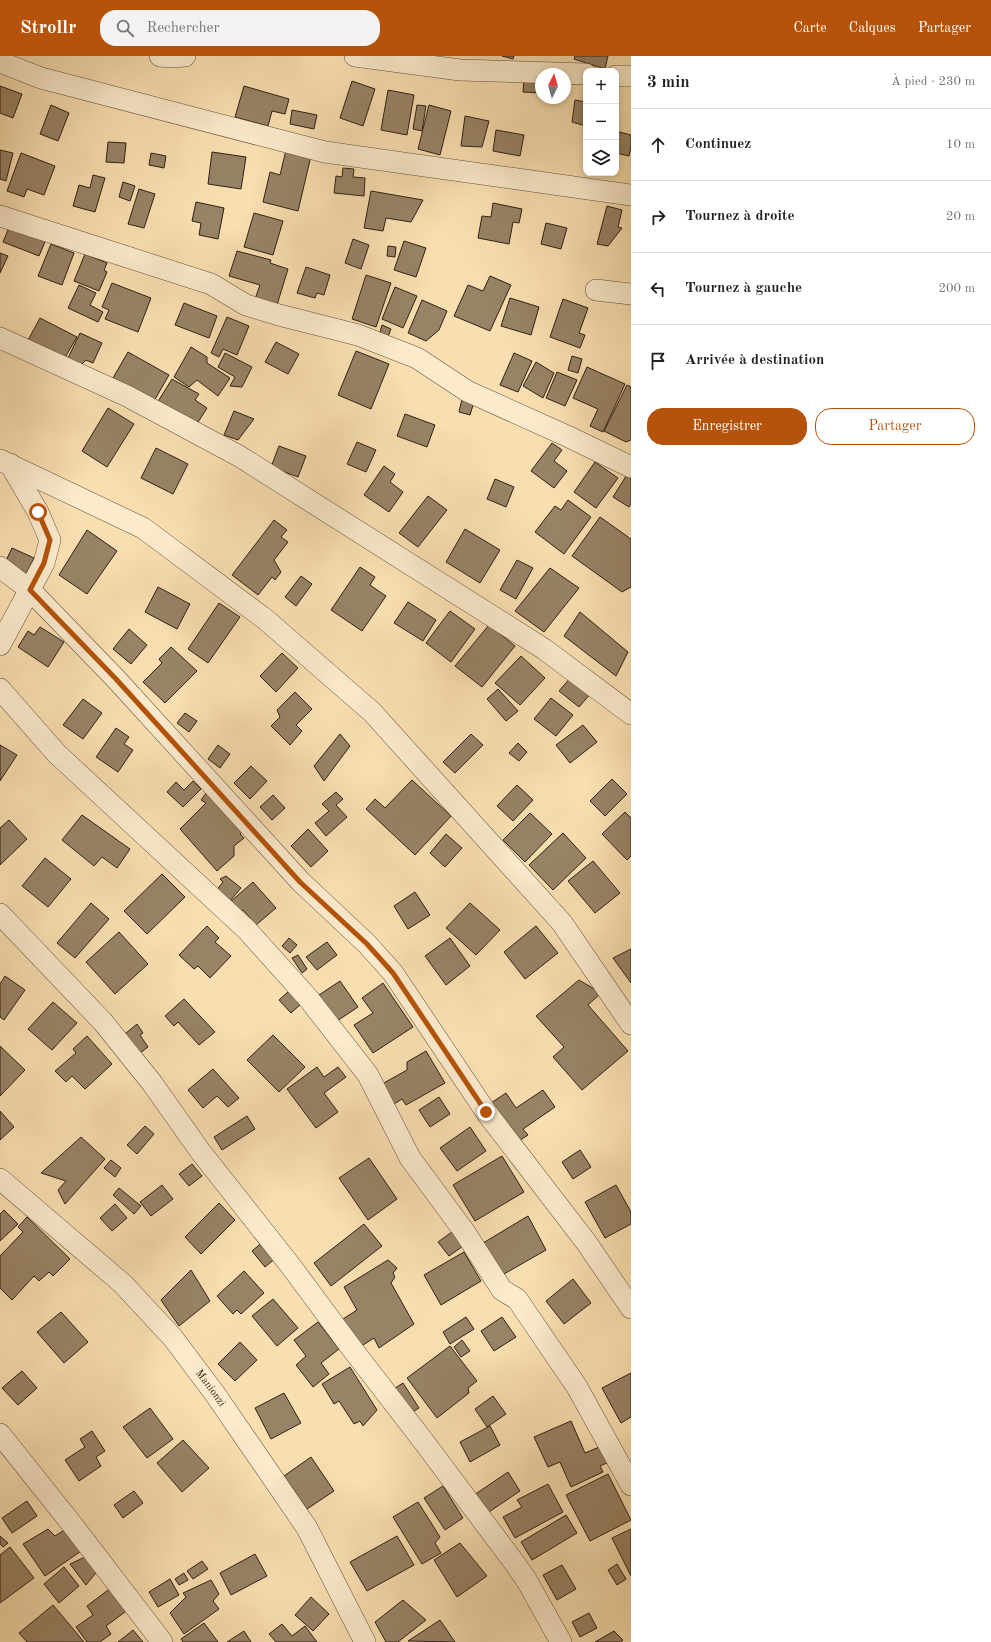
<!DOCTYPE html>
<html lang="fr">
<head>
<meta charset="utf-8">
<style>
	body { margin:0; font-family:"Old Standard TT",serif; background:#f2f2f2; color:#202124 }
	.controls { position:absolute; right:12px; top:12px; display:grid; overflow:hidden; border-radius:8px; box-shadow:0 2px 6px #0003 }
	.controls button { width:36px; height:36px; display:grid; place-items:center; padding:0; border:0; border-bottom:1px solid #e0e0e0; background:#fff; color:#202124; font:20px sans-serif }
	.compass { position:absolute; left:535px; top:12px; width:36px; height:36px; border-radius:50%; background:#fff; box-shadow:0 2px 6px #0003; rotate:5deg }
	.stop { position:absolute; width:12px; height:12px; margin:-9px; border:3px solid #b45309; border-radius:50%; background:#fff }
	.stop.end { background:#b45309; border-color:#fff; box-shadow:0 1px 4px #0008 }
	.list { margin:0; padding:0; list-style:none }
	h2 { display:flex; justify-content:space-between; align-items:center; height:52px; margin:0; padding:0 16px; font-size:17px }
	h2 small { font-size:13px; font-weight:400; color:#757577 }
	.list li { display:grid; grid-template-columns:26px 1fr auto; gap:12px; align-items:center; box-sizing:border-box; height:72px; padding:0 16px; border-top:1px solid #e0e0e0 }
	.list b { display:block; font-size:15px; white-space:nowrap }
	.list em { font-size:13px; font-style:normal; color:#757577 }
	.actions { display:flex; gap:8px; padding:12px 16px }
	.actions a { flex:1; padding:9px 0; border:1px solid #b45309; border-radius:16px; text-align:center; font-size:14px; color:#b45309 }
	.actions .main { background:#b45309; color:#fff }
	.icon { flex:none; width:22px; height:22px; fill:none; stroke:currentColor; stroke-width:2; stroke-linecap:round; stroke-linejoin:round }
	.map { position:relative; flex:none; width:631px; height:1586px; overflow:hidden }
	header { display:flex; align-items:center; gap:24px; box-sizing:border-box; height:56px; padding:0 20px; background:#b45309; color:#fff }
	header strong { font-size:19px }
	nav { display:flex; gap:22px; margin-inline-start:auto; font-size:14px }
	.search { width:280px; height:36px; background:#f2f2f2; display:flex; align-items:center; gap:10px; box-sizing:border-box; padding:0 14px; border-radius:16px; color:#757577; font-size:15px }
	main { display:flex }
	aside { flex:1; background:#fff }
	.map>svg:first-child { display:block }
	.building { fill:#988366; stroke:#2f2016 }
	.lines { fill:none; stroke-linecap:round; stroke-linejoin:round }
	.street-casing { stroke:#62503c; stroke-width:22 }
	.street { stroke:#fbeacc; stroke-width:21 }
	.route { stroke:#b45309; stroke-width:5 }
	.labels { text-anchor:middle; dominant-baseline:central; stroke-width:4; stroke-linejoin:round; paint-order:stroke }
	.street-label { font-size:11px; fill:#2f2016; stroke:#fbeacc }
</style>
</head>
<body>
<header>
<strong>Strollr</strong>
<div class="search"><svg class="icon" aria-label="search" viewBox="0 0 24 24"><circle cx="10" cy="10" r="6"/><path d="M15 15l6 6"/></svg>Rechercher</div>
<nav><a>Carte</a><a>Calques</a><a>Partager</a></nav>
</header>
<main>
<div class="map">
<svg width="631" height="1586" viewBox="0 0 631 1586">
	<rect width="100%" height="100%" fill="#f9dfb0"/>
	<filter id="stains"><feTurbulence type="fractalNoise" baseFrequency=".005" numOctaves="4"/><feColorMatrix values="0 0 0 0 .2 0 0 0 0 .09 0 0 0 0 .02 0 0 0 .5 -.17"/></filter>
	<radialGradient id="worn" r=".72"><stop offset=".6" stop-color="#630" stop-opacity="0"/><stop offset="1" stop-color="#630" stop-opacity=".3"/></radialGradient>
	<!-- building -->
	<path class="building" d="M502,0H514L513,3Z
		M575,0H608L605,13L574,3Z
		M524,22L541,24V37L523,36Z
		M352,25L375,33L363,70L340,62Z
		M0,30L22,38L13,62L0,57Z
		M244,30L289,43L285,58L272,55L268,70L235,61Z
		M388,34L414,39L407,79L381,74Z
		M575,44L586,46V70L572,66Z
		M51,49L69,57L58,85L40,78Z
		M417,49L426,50L422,75L413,73Z
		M429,49L451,55L440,99L418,93Z
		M292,54L317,59L314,73L290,68Z
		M465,60L489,65L482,91L461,90Z
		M496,74L524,79L520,100L493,95Z
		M616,75L631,79V90L629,100L616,97Z
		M108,86L126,87L124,107L106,106Z
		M0,94L13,97L6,125L0,123Z
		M286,94L311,100L298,155L263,146L270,116L280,119Z
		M212,96L246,101L241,133L208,128Z
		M21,97L55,110L44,139L27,133L24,141L7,135Z
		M151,97L166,100L164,112L149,109Z
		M343,112L354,113L353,121L365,122L364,140L334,137L336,120L342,121Z
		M93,119L105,122L95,156L73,150L79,129L90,132Z
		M123,126L135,130L130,145L119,141Z
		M139,133L155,138L144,172L128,168Z
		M371,135L423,144L411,166L386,162L383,175L364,172Z
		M196,146L224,152L218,183L199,179L201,167L192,165Z
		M493,147L522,153L519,167L513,166L509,188L478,182L482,160L491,161Z
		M607,150L622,154L618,171L622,172L608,190L597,188Z
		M254,157L283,165L273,199L244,191Z
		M11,167L47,181L39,200L3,186Z
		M546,167L567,172L561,193L541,188Z
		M353,183L369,189L361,213L345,207Z
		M404,185L426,192L416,221L394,214Z
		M51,188L74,197L62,229L38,220Z
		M388,190L396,191L395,201L387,200Z
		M237,195L271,204L270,207L288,213L277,249L255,243L260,229L229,220Z
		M0,197L8,200L0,217Z
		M85,198L107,207L104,214L107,216L99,235L74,225Z
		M306,211L330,219L324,239L317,237L315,242L297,237Z
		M366,219L391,227L376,271L352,263Z
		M490,220L511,229L490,275L454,260L468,229L483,235Z
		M112,227L151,242L138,276L105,263L109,254L102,251Z
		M79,229L96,237L90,249L103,256L98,266L68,252Z
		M395,231L417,240L403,272L382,263Z
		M510,242L539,251L531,279L501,270Z
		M563,243L588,252L579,277L585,279L580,292L550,281Z
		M422,244L447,255L439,274L426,285L408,277Z
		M184,247L217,260L209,282L175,269Z
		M227,261L249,270L237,299L223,293L219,301L211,297Z
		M40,262L77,281L63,305L27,286Z
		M382,269L391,273L387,283L379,280Z
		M80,277L102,287L93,307L86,304L80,310L67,304Z
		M276,286L299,298L288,318L265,306Z
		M191,291L207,301V307L230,322L218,340L197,324L189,331L174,321Z
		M356,295L389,308L371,353L338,339Z
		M128,296L169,319L154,345L113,322Z
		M225,297L252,311L242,331L230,330L235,321L218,311Z
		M514,297L532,305L518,336L500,329Z
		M572,300L582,303L578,317L568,314Z
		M536,306L554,317L543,342L523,330Z
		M587,311L625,328L603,376L590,370L598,353L573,342Z
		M557,316L577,324L565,350L546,342Z
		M172,323L199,338L195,344L207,352L195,371L157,347Z
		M627,329L631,331V384L626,386L604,375Z
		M462,343L474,346L470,359L459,356Z
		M108,352L134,368L107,411L82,395Z
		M234,355L254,363L238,384L224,379Z
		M405,358L435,369L427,391L397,380Z
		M357,386L376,394L366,416L347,408Z
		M552,387L562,394L554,405L567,415L554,432L531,415Z
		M279,390L306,400L298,421L271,411Z
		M156,392L188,408L173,438L141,422Z
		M595,406L618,422L596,452L574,436Z
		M384,410L395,418L390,426L403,436L389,456L364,439Z
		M628,417L631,418V448L629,451L613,441Z
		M495,423L514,431L506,451L487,443Z
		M428,440L447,454L418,491L399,477Z
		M568,444L591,461L564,498L535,476L555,450L561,454Z
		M600,461L631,483V531L622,536L572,500Z
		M274,464L287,474L281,481L288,486L274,504L281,516L275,524L272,521L258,539L232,519Z
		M465,473L500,494L480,527L446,506Z
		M87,474L117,495L87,538L59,519Z
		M12,492L34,502L26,518L4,509Z
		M517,504L533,512L516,543L500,534Z
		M360,511L375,521L370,529L386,540L362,575L331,554Z
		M550,512L579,532L544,576L515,555Z
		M301,520L312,528L296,550L285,541Z
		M158,531L190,548L177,573L145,556Z
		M408,546L436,564L423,585L394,567Z
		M219,547L240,561L208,607L188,593Z
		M450,555L475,573L451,606L426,587Z
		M580,556L628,596L616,620L564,580Z
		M489,569L515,590L482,631L455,610Z
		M40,571L64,586L48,611L18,591L28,575L34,579Z
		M129,573L147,589L131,608L113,593Z
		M171,591L197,615L165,647L143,626L162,607L159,603Z
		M282,597L298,612L276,636L260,620Z
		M521,600L545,622L520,649L495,627Z
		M572,620L592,636L579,651L559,635Z
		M498,633L518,655L506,665L487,643Z
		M295,636L312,653L296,669L302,675L290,689L271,670L280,661L277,654Z
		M551,642L573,659L556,680L534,663Z
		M83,643L102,657L83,683L63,669Z
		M185,657L197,665L189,676L177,667Z
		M583,669L597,686L570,707L556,689Z
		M116,672L129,681L124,688L133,694L118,716L96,701Z
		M340,678L350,690L324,725L314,710Z
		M471,678L483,689L455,717L443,706Z
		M518,687L527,696L519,705L509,697Z
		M0,689L17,699L0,725Z
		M218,689L230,698L220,712L208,703Z
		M251,710L267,725L250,743L234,727Z
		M612,723L627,738L605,760L590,745Z
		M412,724L451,760L415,799L366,753L375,743L385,752Z
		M193,725L201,733L183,751L167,736L176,726L184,734Z
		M517,729L533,744L513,765L497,750Z
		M209,733L246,772L240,778L244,782L234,790V800L217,815L180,773L206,747L201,744Z
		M336,736L343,743L336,749L347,761L326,780L315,767L329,755L322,748Z
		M273,739L285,752L272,764L260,751Z
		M625,756L631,762V800L627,804L602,778Z
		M530,757L552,778L525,806L503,784Z
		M82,759L130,793L117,812L102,801L94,810L62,784Z
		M9,764L27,783L0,809V772Z
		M308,773L328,795L311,811L291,790Z
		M563,777L586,802L553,834L529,809Z
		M446,778L462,792L445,811L430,797Z
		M45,802L71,823L48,851L22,830Z
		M593,805L620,837L595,857L568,825Z
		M162,818L185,841L147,878L124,855Z
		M226,820L241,832L229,846L216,835L223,826L220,823Z
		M253,826L276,852L256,869L243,854L238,858L229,847Z
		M415,836L430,859L408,873L394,850Z
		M91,847L109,863L75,902L57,887Z
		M470,847L500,874L476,899L446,872Z
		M207,870L219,882L215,886L231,900L210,922L198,910L194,913L179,899Z
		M536,870L558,897L525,923L504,896Z
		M119,876L148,908L115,938L86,906Z
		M289,882L297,889L290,897L282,890Z
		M450,882L470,910L446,929L425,900Z
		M327,886L337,899L317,914L306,901Z
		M631,893V927L613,902Z
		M298,899L307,913L302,917L292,902Z
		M5,920L25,934L4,964L0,961V928Z
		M579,924L601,937L588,949L628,995L582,1034L553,1001L564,991L536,960Z
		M340,925L358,951L337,965L319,939Z
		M383,927L413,971L373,997L354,969L373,957L362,942Z
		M289,935L301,948L291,957L279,944Z
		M184,943L215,976L199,989L178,966L174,970L165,960Z
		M53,946L77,967L52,994L28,973Z
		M137,968L143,977L140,979L148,991L135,1001L120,982Z
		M273,979L305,1011L279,1036L247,1004Z
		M87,980L112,1008L85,1033L72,1020L66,1026L55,1015L76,997L73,993Z
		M0,990L25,1014L0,1040Z
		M426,995L445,1027L406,1049L402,1043L394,1048L382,1028L407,1014V1006Z
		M317,1011L324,1021L338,1011L346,1021L324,1037L338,1056L316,1072L287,1033Z
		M213,1013L239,1042L228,1051L217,1040L203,1052L188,1034Z
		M543,1034L555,1051L523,1073L528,1079L514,1088L488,1049L506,1037L516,1052Z
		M439,1041L450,1058L430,1071L419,1054Z
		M0,1055L14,1071L0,1084Z
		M247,1060L255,1073L222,1094L214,1081Z
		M145,1070L154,1078L137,1098L127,1089Z
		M470,1071L486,1095L457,1115L440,1092Z
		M81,1081L105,1103L65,1148L58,1134L66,1125L41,1117Z
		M580,1094L591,1111L573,1123L562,1106Z
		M502,1100L524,1136L475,1165L453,1129Z
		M369,1102L397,1143L368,1164L339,1122Z
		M111,1104L121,1112L115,1121L104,1112Z
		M192,1108L202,1120L189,1130L179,1118Z
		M162,1129L173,1143L151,1160L140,1146Z
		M616,1129L631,1156V1168L605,1182L585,1146Z
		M119,1132L141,1150L134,1158L113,1139Z
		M219,1147L235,1164L201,1198L185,1181Z
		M115,1148L127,1162L112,1175L100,1162Z
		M4,1154L18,1168L0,1185V1158Z
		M528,1160L546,1194L504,1218L483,1187Z
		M27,1161L70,1203L53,1220L49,1216L39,1225L34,1220L12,1244L0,1232V1200L23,1176L18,1171Z
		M364,1168L382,1190L331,1230L314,1207Z
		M456,1173L466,1188L449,1200L438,1186Z
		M264,1185L277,1201L265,1211L252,1195Z
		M464,1196L481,1225L441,1249L424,1219Z
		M388,1204L397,1212L393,1217L395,1221L391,1227L414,1268L379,1292L374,1282L360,1291L343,1263L357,1254L344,1231Z
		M191,1214L210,1245L179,1270L161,1244Z
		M244,1215L264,1237L241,1258L237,1254L233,1258L217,1240Z
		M573,1223L591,1247L564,1268L546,1245Z
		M273,1243L298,1272L277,1290L252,1260Z
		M61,1256L88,1286L64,1307L37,1276Z
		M466,1261L474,1273L450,1288L443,1276Z
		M502,1261L516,1281L494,1295L481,1275Z
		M318,1266L339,1293L321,1307L329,1318L313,1331L296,1309L306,1300L294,1284Z
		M462,1284L470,1295L461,1301L454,1291Z
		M240,1286L257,1304L235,1325L218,1308Z
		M450,1290L477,1325L468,1332L469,1337L437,1362L407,1322Z
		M350,1311L377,1354L363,1370L360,1365L354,1368L339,1345L334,1348L322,1328Z
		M22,1315L37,1332L18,1349L2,1332Z
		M631,1317V1361L621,1367L602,1332Z
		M403,1327L419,1352L408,1359L392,1334Z
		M284,1337L301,1367L271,1383L255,1352Z
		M493,1340L506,1358L487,1371L475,1353Z
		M150,1352L173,1383L147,1402L123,1371Z
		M571,1365L585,1397L604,1389L611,1405L600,1410L603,1416L571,1431L560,1406L548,1411L534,1381Z
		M490,1370L500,1389L470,1406L460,1386Z
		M92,1375L105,1395L96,1401L101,1410L79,1425L65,1404L85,1391L80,1383Z
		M183,1384L209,1412L182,1436L157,1407Z
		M311,1401L334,1435L307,1453L284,1420Z
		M508,1416L520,1435L486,1458L474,1439Z
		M608,1418L631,1464L590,1485L566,1439Z
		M548,1428L563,1456L515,1482L503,1461L522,1451L517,1444Z
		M443,1430L463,1462L445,1474L424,1442Z
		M134,1435L143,1447L123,1462L114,1449Z
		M27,1445L37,1460L12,1477L2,1462Z
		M418,1446L440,1481L435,1487L441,1497L422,1508L393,1461Z
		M566,1459L577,1477L532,1504L521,1486Z
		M69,1471L84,1493L45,1520L23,1488L48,1473L55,1480Z
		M631,1473V1520L612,1482Z
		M0,1480L8,1487L3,1491L0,1488Z
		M397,1480L414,1509L367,1535L350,1506Z
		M460,1487L487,1520L457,1541L434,1504Z
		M10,1491L34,1522L0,1547V1499Z
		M255,1498L267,1520L231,1539L220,1517Z
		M85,1501L99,1513L86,1529L70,1508Z
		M202,1505L208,1513L193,1523L187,1515Z
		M617,1508L626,1523L617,1529L608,1514Z
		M562,1509L576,1533L557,1544L543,1519Z
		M64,1511L79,1530L59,1547L44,1528Z
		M184,1517L188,1524L179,1529L175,1523Z
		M170,1523L179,1539L158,1551L149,1536Z
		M211,1524L219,1538L213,1545L219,1553L184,1578L170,1557L186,1541L183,1537Z
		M112,1531L129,1553L106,1570L111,1578L100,1586H87L76,1571L93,1559L87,1550Z
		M311,1541L329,1558L313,1575L295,1559Z
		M403,1544L426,1564L398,1586H386L375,1566Z
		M53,1549L84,1586H27L19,1577Z
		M589,1557L597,1572L580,1581L572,1566Z
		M440,1564L455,1586L408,1585Z
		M204,1567L218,1586H183L181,1583Z
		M282,1568L292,1580L305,1570L317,1586H276L269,1578Z
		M133,1574L143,1586H118Z
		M244,1575L251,1586H227Z
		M614,1575L623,1584L621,1586H595Z"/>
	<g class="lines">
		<defs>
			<g id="street">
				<path d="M160,0L170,1L185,0"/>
				<path d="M355,0L460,14L586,18"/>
				<path d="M0,6L41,22L325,96L631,139"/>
				<path d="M616,20H631"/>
				<path d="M0,160L211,228L246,249L279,259L358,279L417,302L467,335L567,380L631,411"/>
				<path d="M596,234L631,238"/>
				<path d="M0,282L127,340L239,400L544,593L631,658"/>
				<path d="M0,404L143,472L265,563L372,656L562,867L631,968"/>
				<path d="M0,511L30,534L116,623L301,826L367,888L393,917L486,1056L586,1186L631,1252"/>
				<path d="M0,589L44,507L50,484L38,456L10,408"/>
				<path d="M0,633L57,698L247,874L308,942L368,1019L410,1102L464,1175L502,1234L517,1243L577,1331L631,1429"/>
				<path d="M0,858L103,966L152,1027L200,1095L290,1209L353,1294L424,1386L516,1509L527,1525L561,1586"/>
				<path id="s1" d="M0,1123L123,1228L173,1282L215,1338L307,1472L365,1586"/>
				<path d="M0,1378L71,1467L162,1586"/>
			</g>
		</defs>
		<!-- street casing -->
		<use href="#street" class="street-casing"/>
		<!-- street -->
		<use href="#street" class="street"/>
	</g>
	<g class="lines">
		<!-- route -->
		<path class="route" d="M38,456L50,484L44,507L30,534L116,623L300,826L367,888L393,917L486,1056"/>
	</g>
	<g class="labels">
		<!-- street labels -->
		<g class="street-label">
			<text stroke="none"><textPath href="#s1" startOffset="298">Manionzi</textPath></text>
		</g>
	</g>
	<rect width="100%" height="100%" filter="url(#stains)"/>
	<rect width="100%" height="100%" fill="url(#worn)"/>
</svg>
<div class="controls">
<button>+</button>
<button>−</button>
<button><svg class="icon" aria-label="layers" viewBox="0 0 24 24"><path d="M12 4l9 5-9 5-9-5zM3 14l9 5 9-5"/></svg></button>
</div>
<svg class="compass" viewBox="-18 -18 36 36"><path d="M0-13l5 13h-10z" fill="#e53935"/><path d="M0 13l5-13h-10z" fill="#757577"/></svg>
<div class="stop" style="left:38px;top:456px"></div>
<div class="stop end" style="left:486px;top:1056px"></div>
</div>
<aside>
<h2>3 min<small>À pied · 230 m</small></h2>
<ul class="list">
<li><svg class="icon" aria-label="ahead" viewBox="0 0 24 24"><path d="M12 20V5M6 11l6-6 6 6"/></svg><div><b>Continuez</b></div><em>10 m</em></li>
<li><svg class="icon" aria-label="right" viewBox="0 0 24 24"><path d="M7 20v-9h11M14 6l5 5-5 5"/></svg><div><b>Tournez à droite</b></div><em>20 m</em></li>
<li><svg class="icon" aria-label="left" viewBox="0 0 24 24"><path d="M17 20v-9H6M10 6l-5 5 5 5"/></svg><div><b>Tournez à gauche</b></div><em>200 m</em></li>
<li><svg class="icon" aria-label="arrive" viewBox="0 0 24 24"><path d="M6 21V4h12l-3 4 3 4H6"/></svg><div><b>Arrivée à destination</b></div></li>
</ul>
<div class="actions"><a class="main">Enregistrer</a><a>Partager</a></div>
</aside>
</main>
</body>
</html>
